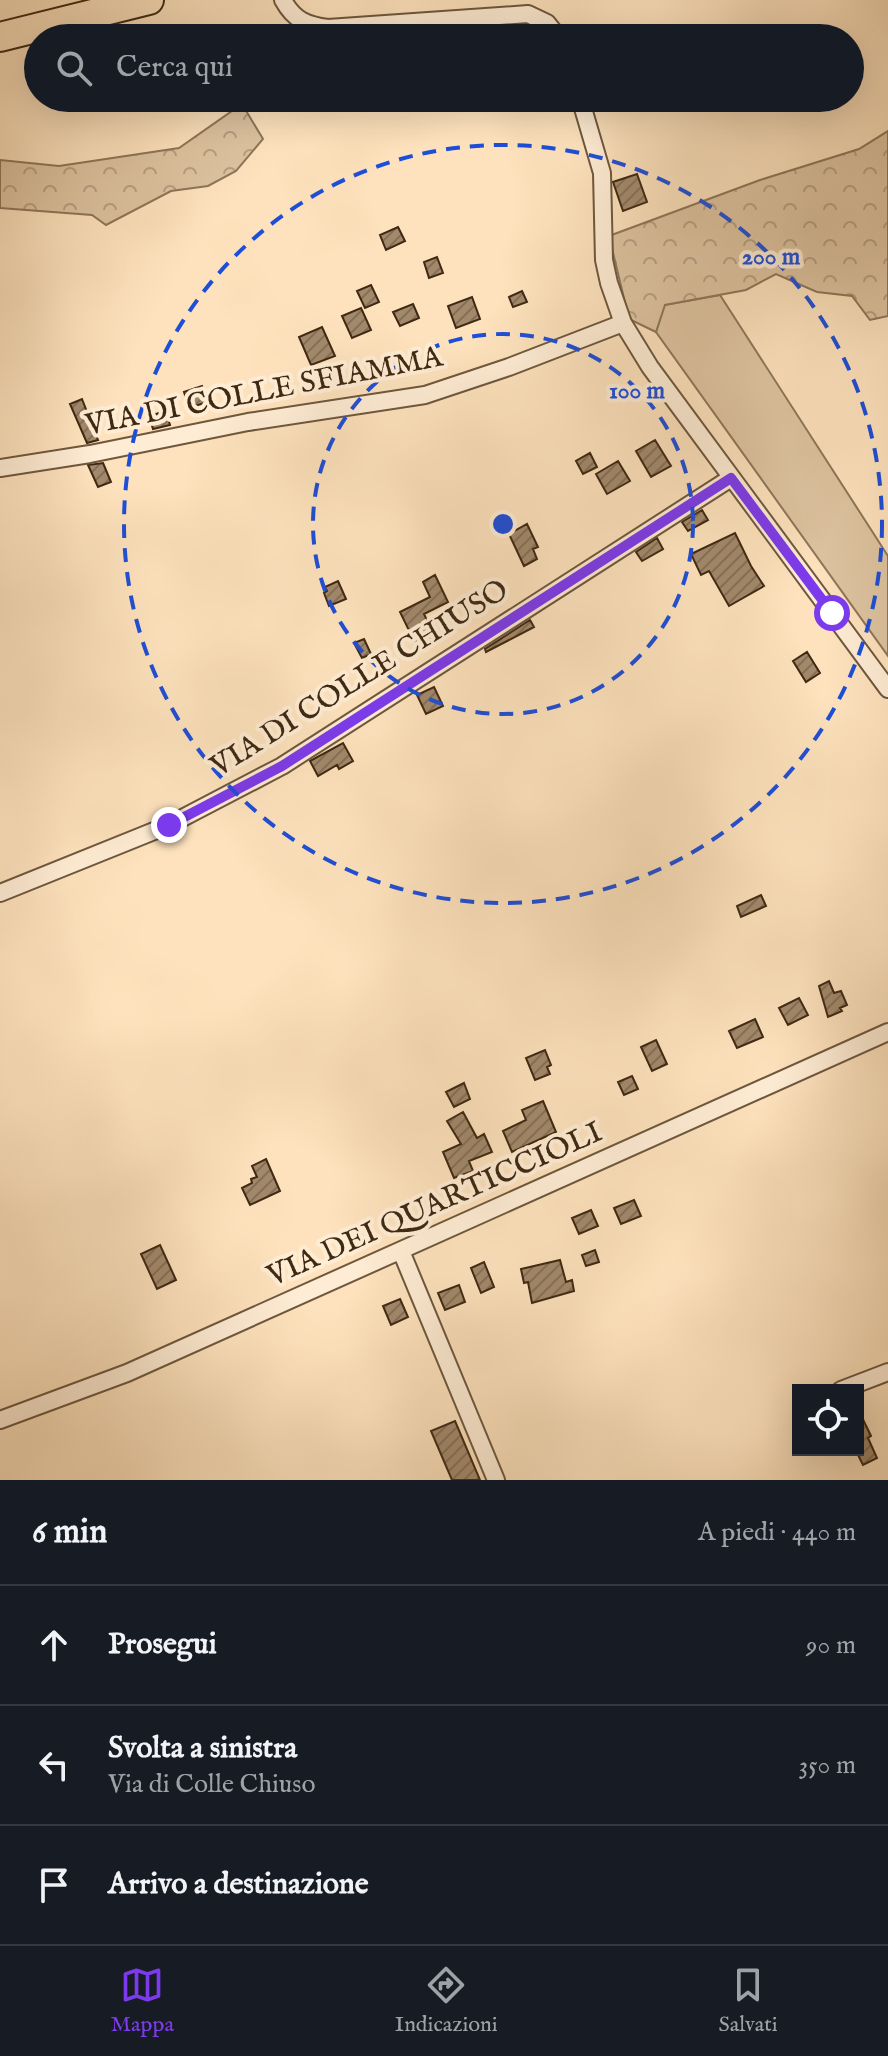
<!DOCTYPE html>
<html lang="it">
<head>
<meta charset="utf-8">
<style>
	body { margin:0; font-family:"IM FELL English",serif; background:#20242c; color:#f1f3f6 }
	.controls { position:absolute; right:24px; bottom:24px; display:grid; overflow:hidden; border-radius:0px; box-shadow:0 8px 32px #0002 }
	.controls button { width:72px; height:72px; display:grid; place-items:center; padding:0; border:0; border-bottom:2px solid #363941; background:#171b24; color:#f1f3f6; font:40px sans-serif }
	.stop { position:absolute; width:24px; height:24px; margin:-18px; border:6px solid #7c3aed; border-radius:50%; background:#fff }
	.stop.end { background:#7c3aed; border-color:#fff; box-shadow:0 2px 8px #0008 }
	.list { margin:0; padding:0; list-style:none }
	h2 { display:flex; justify-content:space-between; align-items:center; height:104px; margin:0; padding:0 32px; font-size:34px }
	h2 small { font-size:26px; font-weight:400; color:#9ea1a6 }
	.list li { display:grid; grid-template-columns:52px 1fr auto; gap:24px; align-items:center; box-sizing:border-box; height:120px; padding:0 32px; border-top:2px solid #363941 }
	.list b { display:block; font-size:30px; white-space:nowrap }
	.list p { margin:0; font-size:26px; white-space:nowrap; color:#9ea1a6 }
	.list em { font-size:26px; font-style:normal; color:#9ea1a6 }
	.icon { flex:none; width:44px; height:44px; fill:none; stroke:currentColor; stroke-width:2; stroke-linecap:round; stroke-linejoin:round }
	.map { position:relative; flex:none; width:888px; height:1480px; overflow:hidden }
	.search { position:absolute; background:#171b24; box-shadow:0 8px 32px #0002; left:24px; right:24px; top:24px; height:88px; display:flex; align-items:center; gap:20px; box-sizing:border-box; padding:0 28px; border-radius:44px; color:#9ea1a6; font-size:30px }
	.sheet { height:464px; background:#171b24 }
	nav { display:flex; justify-content:space-around; align-items:center; box-sizing:border-box; height:112px; border-top:2px solid #363941; background:#171b24; font-size:22px; color:#9ea1a6 }
	nav a { display:grid; justify-items:center; gap:4px }
	nav .on { color:#7c3aed }
	.map>svg:first-child { display:block }
	.grass { fill:#ddc3a0; stroke:#8e7659; stroke-width:2 }
	.forest { fill:url(#forest-crowns); stroke:#8e7659; stroke-width:2 }
	.building { fill:url(#building-hatch); stroke:#3f2912; stroke-width:2 }
	.lines { fill:none; stroke-linecap:round; stroke-linejoin:round }
	.street-casing { stroke:#6e573d; stroke-width:20 }
	.highway-casing { stroke:#3f2912; stroke-width:32 }
	.street { stroke:#feecd4; stroke-width:16 }
	.highway { stroke:#fde2bd; stroke-width:28 }
	.route { stroke:#7c3aed; stroke-width:10 }
	.ring { fill:none; stroke:#1d4ed8; stroke-width:4; stroke-dasharray:14 10 }
	.labels { text-anchor:middle; dominant-baseline:central; stroke-width:8; stroke-linejoin:round; paint-order:stroke }
	.street-label { font-size:30px; fill:#3f2912; stroke:#feecd4 }
	.centre { fill:#1d4ed8; stroke:#feecd4; stroke-width:4 }
	.ring-label { font-size:24px; text-anchor:middle; font-weight:bold; fill:#1d4ed8; stroke:#feecd4; stroke-width:8; stroke-linejoin:round; paint-order:stroke }
</style>
</head>
<body>
<div class="map">
<svg width="888" height="1480" viewBox="0 0 888 1480">
	<defs>
		<pattern id="forest-crowns" width="20" height="18" patternUnits="userSpaceOnUse" patternTransform="scale(2)"><rect width="20" height="18" fill="#ddc3a0"/><path d="M2 6a3 3 0 1 1 6 0M12 15a3 3 0 1 1 6 0" fill="none" stroke="#b59e81"/></pattern>
		<pattern id="building-hatch" width="6" height="6" patternUnits="userSpaceOnUse" patternTransform="scale(2)"><rect width="6" height="6" fill="#a2896b"/><path d="M-1 1l2-2M0 6l6-6M5 7l2-2" fill="none" stroke="#857057"/></pattern>
	</defs>
	<rect width="100%" height="100%" fill="#fde2bd"/>
	<filter id="stains"><feTurbulence type="fractalNoise" baseFrequency=".0025" numOctaves="4"/><feColorMatrix values="0 0 0 0 .2 0 0 0 0 .09 0 0 0 0 .02 0 0 0 .5 -.17"/></filter>
	<radialGradient id="worn" r=".72"><stop offset=".6" stop-color="#630" stop-opacity="0"/><stop offset="1" stop-color="#630" stop-opacity=".3"/></radialGradient>
	<!-- grass -->
	<path class="grass" d="M720,295L888,556V656L656,332L664,305Z"/>
	<!-- forest -->
	<path class="forest" d="M242,104L263,139L236,171L208,186L171,191L106,225L92,215L0,208V160L59,166L179,148Z
		M888,131V316L870,320L852,296L817,292L776,274L746,290L665,305L656,332L629,319L609,236L760,180L859,149Z"/>
	<!-- building -->
	<path class="building" d="M637,174L647,202L623,211L613,182Z
		M398,227L405,241L386,250L380,235Z
		M437,257L443,273L429,278L424,262Z
		M371,285L379,302L365,308L357,291Z
		M522,291L527,302L513,307L509,297Z
		M472,297L480,319L456,328L448,306Z
		M413,304L419,318L400,326L393,312Z
		M361,308L371,330L352,338L342,316Z
		M322,327L335,356L311,365L299,337Z
		M202,386L207,402L189,408L184,392Z
		M82,399L98,440L87,443L70,404Z
		M166,411L170,425L153,429L149,416Z
		M655,440L671,466L651,477L636,451Z
		M590,453L597,467L583,474L576,461Z
		M618,461L630,481L607,494L596,474Z
		M103,463L111,482L98,487L88,465Z
		M702,510L708,520L688,531L682,522Z
		M527,524L538,547L533,549L537,559L524,566L509,534Z
		M735,533L751,566L764,586L729,606L709,571L701,575L691,554Z
		M657,538L663,549L642,561L636,552Z
		M435,575L448,602L424,614L437,642L419,651L400,612L430,597L423,582Z
		M338,581L346,599L329,606L324,593L327,591L325,587Z
		M530,620L534,627L486,652L485,649Z
		M364,639L371,654L362,658L354,643Z
		M807,652L820,673L806,682L793,661Z
		M434,687L443,706L426,714L417,695Z
		M343,743L353,761L339,769L337,765L318,776L310,761Z
		M761,895L766,906L741,917L737,906Z
		M829,981L834,993L841,991L847,1005L840,1008L842,1011L828,1017L819,986Z
		M799,998L808,1015L788,1025L779,1008Z
		M755,1019L763,1037L737,1048L729,1031Z
		M656,1040L667,1064L652,1071L641,1047Z
		M545,1050L551,1065L547,1067L550,1074L535,1080L526,1058Z
		M632,1076L638,1089L624,1095L618,1082Z
		M464,1083L470,1099L454,1107L446,1092Z
		M543,1101L556,1132L512,1152L503,1131L526,1120L522,1110Z
		M463,1112L477,1138L484,1134L492,1152L469,1161L473,1171L454,1178L443,1152L461,1144L447,1121Z
		M266,1159L280,1191L250,1205L242,1188L252,1183L251,1179L257,1177L252,1166Z
		M634,1200L641,1216L621,1224L614,1208Z
		M591,1210L598,1226L579,1234L572,1218Z
		M160,1245L176,1280L157,1289L141,1254Z
		M595,1250L599,1262L586,1266L582,1255Z
		M560,1260L566,1282L572,1280L574,1291L532,1303L528,1282L524,1283L521,1269Z
		M484,1262L494,1287L481,1293L471,1268Z
		M459,1285L465,1302L445,1310L438,1293Z
		M400,1299L408,1317L391,1325L383,1306Z
		M858,1409L871,1436L868,1438L877,1458L863,1465L858,1455Z
		M455,1421L480,1480H452L431,1431Z"/>
	<g class="lines">
		<defs>
			<path id="street" d="M283,0C294,20 306,25 328,28L528,14L547,23L559,38
				M580,98L602,173L604,260L609,283L623,323L650,367L888,689
				M0,468L90,454L248,422L425,395L509,367L623,323
				M0,893L169,825L282,766L731,478
				M401,1251L496,1480
				M841,1390L888,1372
				M0,1420L127,1373L888,1032"/>
			<path id="highway" d="M0,37L149,0"/>
		</defs>
		<!-- street casing -->
		<use href="#street" class="street-casing"/>
		<!-- highway casing -->
		<use href="#highway" class="highway-casing"/>
		<!-- street -->
		<use href="#street" class="street"/>
		<!-- highway -->
		<use href="#highway" class="highway"/>
	</g>
	<g class="lines">
		<!-- route -->
		<path class="route" d="M169,825L282,766L731,478L832,613"/>
	</g>
	<!-- distance rings -->
	<g class="ring">
		<circle cx="503" cy="524" r="190"/>
		<circle cx="503" cy="524" r="379"/>
	</g>
	<g class="labels">
		<!-- street labels -->
		<g class="street-label">
			<text transform="translate(264 392) rotate(-11)">VIA DI COLLE SFIAMMA</text>
			<text transform="translate(360 679) rotate(-32)">VIA DI COLLE CHIUSO</text>
			<text transform="translate(435 1205) rotate(-24)">VIA DEI QUARTICCIOLI</text>
		</g>
	</g>
	<circle cx="503" cy="524" r="12" class="centre"/>
	<g class="ring-label">
		<text x="771" y="264">200 m</text>
		<text x="637" y="398">100 m</text>
	</g>
	<rect width="100%" height="100%" filter="url(#stains)"/>
	<rect width="100%" height="100%" fill="url(#worn)"/>
</svg>
<div class="controls">
<button><svg class="icon" aria-label="locate" viewBox="0 0 24 24"><circle cx="12" cy="12" r="6"/><path d="M12 2v4M12 18v4M2 12h4M18 12h4"/></svg></button>
</div>
<div class="stop" style="left:832px;top:613px"></div>
<div class="stop end" style="left:169px;top:825px"></div>
<div class="search"><svg class="icon" aria-label="search" viewBox="0 0 24 24"><circle cx="10" cy="10" r="6"/><path d="M15 15l6 6"/></svg>Cerca qui</div>
</div>
<section class="sheet">
<h2>6 min<small>A piedi · 440 m</small></h2>
<ul class="list">
<li><svg class="icon" aria-label="ahead" viewBox="0 0 24 24"><path d="M12 20V5M6 11l6-6 6 6"/></svg><div><b>Prosegui</b></div><em>90 m</em></li>
<li><svg class="icon" aria-label="left" viewBox="0 0 24 24"><path d="M17 20v-9H6M10 6l-5 5 5 5"/></svg><div><b>Svolta a sinistra</b><p>Via di Colle Chiuso</p></div><em>350 m</em></li>
<li><svg class="icon" aria-label="arrive" viewBox="0 0 24 24"><path d="M6 21V4h12l-3 4 3 4H6"/></svg><div><b>Arrivo a destinazione</b></div></li>
</ul>
</section>
<nav>
<a class="on"><svg class="icon" aria-label="map" viewBox="0 0 24 24"><path d="M3 6l6-2 6 2 6-2v14l-6 2-6-2-6 2zM9 4v14M15 6v14"/></svg>Mappa</a>
<a><svg class="icon" aria-label="directions" viewBox="0 0 24 24"><path d="M12 3l9 9-9 9-9-9zM9 14v-3h6M13 9l2 2-2 2"/></svg>Indicazioni</a>
<a><svg class="icon" aria-label="saved" viewBox="0 0 24 24"><path d="M7 4h10v16l-5-4-5 4z"/></svg>Salvati</a>
</nav>
</body>
</html>
